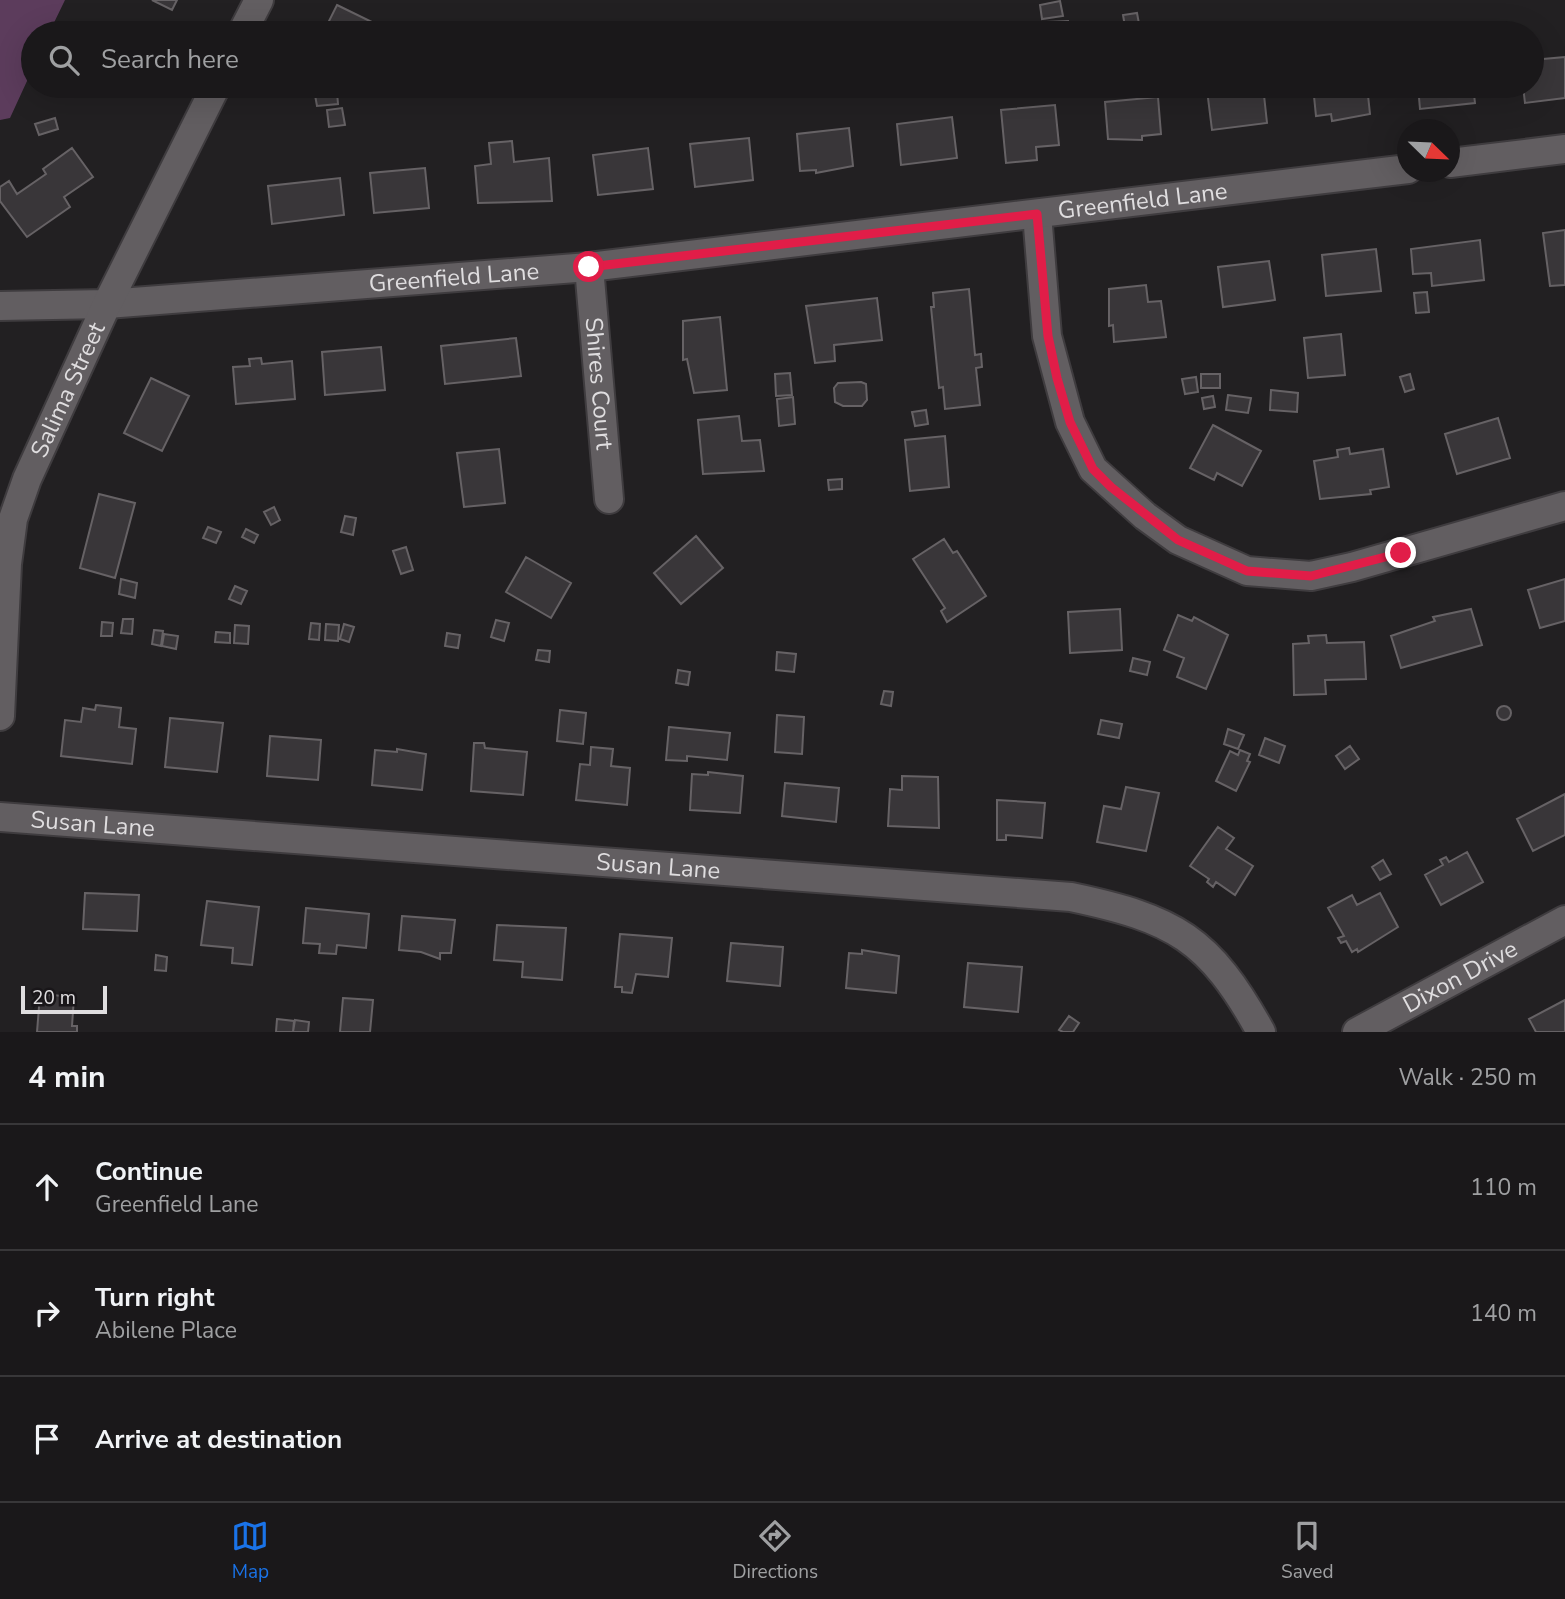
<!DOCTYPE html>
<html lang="en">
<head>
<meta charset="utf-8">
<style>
	body { margin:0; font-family:"Nunito Sans",sans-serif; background:#232123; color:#f1f3f6 }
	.compass { position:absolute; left:1397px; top:119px; width:63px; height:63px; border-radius:50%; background:#1a181a; box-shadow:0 7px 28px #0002; rotate:113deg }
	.scale { position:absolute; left:21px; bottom:18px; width:86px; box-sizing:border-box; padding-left:7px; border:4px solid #dfdddf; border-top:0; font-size:19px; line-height:24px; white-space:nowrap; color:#dfdddf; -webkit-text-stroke:5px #191619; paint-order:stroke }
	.stop { position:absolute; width:21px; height:21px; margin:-16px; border:5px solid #e11d48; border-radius:50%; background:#fff }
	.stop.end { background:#e11d48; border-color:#fff; box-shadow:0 2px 7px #0008 }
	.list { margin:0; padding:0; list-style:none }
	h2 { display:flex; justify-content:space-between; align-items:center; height:91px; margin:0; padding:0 28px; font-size:30px }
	h2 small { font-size:23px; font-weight:400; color:#9fa0a2 }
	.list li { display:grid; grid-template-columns:46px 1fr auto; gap:21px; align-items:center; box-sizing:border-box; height:126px; padding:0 28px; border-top:2px solid #383739 }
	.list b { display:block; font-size:26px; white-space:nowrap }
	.list p { margin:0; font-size:23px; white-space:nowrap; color:#9fa0a2 }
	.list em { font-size:23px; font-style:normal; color:#9fa0a2 }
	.icon { flex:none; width:38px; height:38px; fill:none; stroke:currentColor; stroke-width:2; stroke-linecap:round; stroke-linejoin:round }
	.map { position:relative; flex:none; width:1565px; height:1032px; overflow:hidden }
	.search { position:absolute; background:#1a181a; box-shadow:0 7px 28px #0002; left:21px; right:21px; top:21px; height:77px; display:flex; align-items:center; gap:18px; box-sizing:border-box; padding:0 24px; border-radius:38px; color:#9fa0a2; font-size:26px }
	.sheet { height:469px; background:#1a181a }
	nav { display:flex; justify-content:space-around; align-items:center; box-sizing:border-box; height:98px; border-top:2px solid #383739; background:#1a181a; font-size:19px; color:#9fa0a2 }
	nav a { display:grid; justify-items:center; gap:4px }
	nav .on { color:#1a73e8 }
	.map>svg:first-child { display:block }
	.forest { fill:#5c3c5c }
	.building { fill:#393639; stroke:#666265; stroke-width:2 }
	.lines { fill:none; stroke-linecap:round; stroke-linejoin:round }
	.minor-casing { stroke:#3f3c3f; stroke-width:32 }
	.minor { stroke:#625e61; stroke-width:28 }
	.route { stroke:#e11d48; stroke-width:9 }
	.labels { text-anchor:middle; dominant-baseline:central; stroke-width:6; stroke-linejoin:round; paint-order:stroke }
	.street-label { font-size:24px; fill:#dfdddf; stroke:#191619 }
</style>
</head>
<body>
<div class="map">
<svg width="1565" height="1032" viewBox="0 0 1565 1032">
	<rect width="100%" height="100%" fill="#222022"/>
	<!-- forest -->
	<path class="forest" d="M0,0H65L49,33H33V68L10,118L0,120Z"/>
	<!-- building -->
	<path class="building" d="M152,0H177L172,10Z
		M1060,1L1063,16L1042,19L1040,5Z
		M337,5L376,24L372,33H326L324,31Z
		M1137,13L1140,29L1126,32L1123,15Z
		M1068,21L1069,33H1048L1047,22Z
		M556,24L557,33H541L540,26Z
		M1565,57V98L1525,103L1523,86H1532V60Z
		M458,86H474L475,94L459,95Z
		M1218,86H1263L1267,123L1212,130L1207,90L1218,89Z
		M1313,86H1367L1370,114L1332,121L1331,114L1316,116Z
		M1418,86H1473L1475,103L1420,109Z
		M337,92L338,104L317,106L315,95Z
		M1158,97L1161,134L1142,136V140L1108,139L1105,102Z
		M1055,105L1059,145L1036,147L1037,160L1006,163L1001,110Z
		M342,108L345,125L329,127L327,110Z
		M952,117L957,158L901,165L897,124Z
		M55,118L58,129L39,135L35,124Z
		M849,128L853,166L816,173V170L800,171L797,134Z
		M749,138L753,180L695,187L690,144Z
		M512,141L514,162L549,158L552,201L478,203L475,166L491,164L489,143Z
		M72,148L93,177L64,197L70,207L27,237L0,201V187L9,181L17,194L46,174L43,169Z
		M648,148L653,189L598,195L593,155Z
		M425,168L429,208L374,213L370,173Z
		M340,178L344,215L272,224L268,186Z
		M1565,230V285L1550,286L1543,233Z
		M1480,240L1484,280L1432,286L1431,273L1413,274L1411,249Z
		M1376,249L1381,291L1326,296L1322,255Z
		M1269,261L1275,300L1223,307L1218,267Z
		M1146,285L1148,302L1161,301L1166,337L1114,342L1113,325L1109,326V289Z
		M969,289L975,355L981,354L982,367L976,368L980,405L945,409L943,387L939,388L931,307H934L933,293Z
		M1427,292L1429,312L1416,313L1414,293Z
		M877,298L882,340L834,345L835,361L815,363L806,306Z
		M720,317L727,390L694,393L687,359L683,360V321Z
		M1341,334L1345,375L1308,378L1304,338Z
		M516,338L521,376L445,384L441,346Z
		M381,347L385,390L325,395L322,352Z
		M261,358L262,364L292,361L295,399L236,404L233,367L250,366L249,359Z
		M790,373L792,395L776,396L775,374Z
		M1201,374H1220V388H1201Z
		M1410,374L1414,389L1405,392L1400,377Z
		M1196,377L1198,392L1185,394L1182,379Z
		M151,378L189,396L162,451L124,433Z
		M861,382L866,384L867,400L862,406H843L835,402L834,388L838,383Z
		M1271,390L1298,393L1297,412L1270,410Z
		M1228,395L1251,398L1248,413L1226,410Z
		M1213,396L1215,407L1204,409L1202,398Z
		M793,397L795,424L779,426L777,399Z
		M926,410L928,424L915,426L912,412Z
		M739,416L742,441L760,440L764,471L703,474L698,420Z
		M1498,418L1510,458L1457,474L1445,434Z
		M1213,425L1261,451L1242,486L1217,473L1214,480L1190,468Z
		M945,436L949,487L910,491L905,440Z
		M1349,448L1350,454L1383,449L1389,487L1370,490L1371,494L1320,499L1314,461L1338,457L1337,450Z
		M499,449L505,503L464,507L457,453Z
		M842,479V489L829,490L828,480Z
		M99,494L135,503L115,578L80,568Z
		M274,507L280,520L271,525L264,512Z
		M345,516L356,518L353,535L341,532Z
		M208,527L221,532L216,543L203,538Z
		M246,529L258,535L254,543L242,537Z
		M696,536L723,568L681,604L654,573Z
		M944,539L953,553L957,551L986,596L947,622L941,611L945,608L913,559Z
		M406,547L413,570L401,574L393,551Z
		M526,557L571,583L551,618L506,592Z
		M121,579L137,583L135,598L119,594Z
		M1565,579V621L1540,628L1528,590Z
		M235,586L247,591L241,604L229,599Z
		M1120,609L1122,650L1070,653L1068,612Z
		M1471,609L1482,645L1401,668L1391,636L1435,621L1433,617Z
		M1178,615L1192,621L1194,617L1228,635L1206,689L1177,677L1184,658L1164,650Z
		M123,619H133L132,634L121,633Z
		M496,620L509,623L504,641L491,637Z
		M102,622L113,623L112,636H101Z
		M311,623L320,624L319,640L309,639Z
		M326,624L339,625L338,641L325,640Z
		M344,624L354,627L349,642L340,639Z
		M235,625L249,626L248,644L234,643Z
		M154,630L163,631L161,646L152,644Z
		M216,632L230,633V643L215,642Z
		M447,633L460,635L458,648L445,646Z
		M164,634L178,636L176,649L162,646Z
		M1326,635L1327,643L1364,642L1366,679L1325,680L1326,694L1294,695L1293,644L1309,643L1308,636Z
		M538,650L550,651L549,662L536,660Z
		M777,652L796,654L794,672L776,670Z
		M1133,658L1150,662L1147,675L1130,671Z
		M678,670L690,672L688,685L676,683Z
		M884,691L893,692L891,706L881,704Z
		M96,705L121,708L119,727L136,729L132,764L61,756L65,720L81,722L83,708L95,710Z
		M1497 713a7 7 0 1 1 14 0a7 7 0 1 1-14 0Z
		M560,710L586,713L583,744L557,741Z
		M777,715L804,717L802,754L775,752Z
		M170,718L223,723L217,772L165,767Z
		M1101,720L1122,724L1119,738L1098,734Z
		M669,727L730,733L727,760L687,756V761L666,760Z
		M1228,729L1244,735L1238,749L1224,744Z
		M270,736L321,740L318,780L267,776Z
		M1265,738L1285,746L1279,763L1259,755Z
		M474,743H484L485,748L527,752L523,795L471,791Z
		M1350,746L1359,759L1345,769L1336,756Z
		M591,747L613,749L611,766L630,768L627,805L576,800L580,764L590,765Z
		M397,749L426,754L422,790L372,785L375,750L397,752Z
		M1240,750L1250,754L1247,761L1250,762L1236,791L1216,781L1230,751L1238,755Z
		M708,772L743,776L740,813L690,810L692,774L708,775Z
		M902,776L938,777L939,828L888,826L890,789L902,790Z
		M785,783L839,788L836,822L782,816Z
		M1126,787L1159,793L1146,851L1097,842L1104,806L1121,809Z
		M1565,794V835L1533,851L1517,819Z
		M997,800L1045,803L1042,838L1006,835V840H997Z
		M1218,827L1234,838L1226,849L1253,866L1235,895L1216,882L1213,887L1207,882L1209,879L1190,866Z
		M1467,852L1483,882L1441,905L1425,875L1443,865L1440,860L1446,857L1449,862Z
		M1383,860L1391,874L1380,880L1372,867Z
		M85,893L139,895L137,931L83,929Z
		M1380,893L1398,927L1358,952L1357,949L1352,952L1346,941L1341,943L1338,938L1344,936L1328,908L1352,895L1357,905Z
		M207,901L259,907L252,965L232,963L233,948L201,945Z
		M306,908L369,914L366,948L337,945L336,954L319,953L320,944L303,943Z
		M402,916L455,920L451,953H440V959L421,952L399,950Z
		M497,925L566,928L562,980L522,977L523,962L494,960Z
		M620,934L672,938L668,977L636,974L632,993L622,992V987H615Z
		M731,943L783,947L780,986L727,981Z
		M862,950L899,956L896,993L846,988L849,953L862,954Z
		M156,955L167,957L166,971L155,970Z
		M968,963L1022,967L1018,1012L964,1007Z
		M40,994L74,997L72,1026H77V1032H37Z
		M343,998L373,1000L370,1032H340Z
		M1565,1000V1032H1536L1529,1019Z
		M1069,1016L1079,1023L1073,1032H1063L1059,1030Z
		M277,1019L294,1021L293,1032H276Z
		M295,1020L309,1022L308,1032H293Z"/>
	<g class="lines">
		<defs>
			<g id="minor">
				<path d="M242,33L259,0"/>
				<path d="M1450,163L1565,149"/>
				<path d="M1037,214L1047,336L1070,422L1093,469L1145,516L1178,540L1247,571L1311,576L1352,567L1565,506"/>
				<path id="s1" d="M589,267L609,499"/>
				<path id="s2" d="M0,306L107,304L589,267L1408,169"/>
				<path id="s3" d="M0,716L7,564L13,519L27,479L107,304L216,86"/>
				<path id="s4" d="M0,817L1071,897C1175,919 1209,938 1261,1032"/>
				<path id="s5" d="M1357,1032L1565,920"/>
			</g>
		</defs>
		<!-- minor casing -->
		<use href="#minor" class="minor-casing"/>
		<!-- minor -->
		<use href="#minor" class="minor"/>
	</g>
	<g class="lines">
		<!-- route -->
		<path class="route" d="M589,267L1037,214L1048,336L1057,378L1070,422L1093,469L1111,487L1178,540L1247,571L1311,576L1401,553"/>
	</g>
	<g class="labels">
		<!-- street labels -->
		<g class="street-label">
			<text stroke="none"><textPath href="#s2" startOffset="1148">Greenfield Lane</textPath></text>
			<text stroke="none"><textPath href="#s2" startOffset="455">Greenfield Lane</textPath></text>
			<text stroke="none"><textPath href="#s1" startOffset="117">Shires Court</textPath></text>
			<text stroke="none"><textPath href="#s3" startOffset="338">Salima Street</textPath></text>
			<text stroke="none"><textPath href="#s4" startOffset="93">Susan Lane</textPath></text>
			<text stroke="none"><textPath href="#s4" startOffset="660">Susan Lane</textPath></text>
			<text stroke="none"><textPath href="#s5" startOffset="117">Dixon Drive</textPath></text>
		</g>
	</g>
</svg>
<svg class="compass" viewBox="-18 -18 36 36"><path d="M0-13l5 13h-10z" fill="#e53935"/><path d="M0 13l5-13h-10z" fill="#9fa0a2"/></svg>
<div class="scale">20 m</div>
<div class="stop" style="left:589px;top:267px"></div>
<div class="stop end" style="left:1401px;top:553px"></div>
<div class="search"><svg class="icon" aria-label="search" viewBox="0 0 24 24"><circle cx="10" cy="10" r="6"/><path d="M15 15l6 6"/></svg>Search here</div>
</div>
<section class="sheet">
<h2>4 min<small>Walk · 250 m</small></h2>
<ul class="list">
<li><svg class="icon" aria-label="ahead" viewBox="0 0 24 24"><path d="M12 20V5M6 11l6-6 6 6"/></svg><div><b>Continue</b><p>Greenfield Lane</p></div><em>110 m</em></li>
<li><svg class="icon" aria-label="right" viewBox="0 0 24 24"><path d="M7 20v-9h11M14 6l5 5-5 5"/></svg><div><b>Turn right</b><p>Abilene Place</p></div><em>140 m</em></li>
<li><svg class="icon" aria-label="arrive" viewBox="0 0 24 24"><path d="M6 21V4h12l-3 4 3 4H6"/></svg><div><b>Arrive at destination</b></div></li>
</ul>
</section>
<nav>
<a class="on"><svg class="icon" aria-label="map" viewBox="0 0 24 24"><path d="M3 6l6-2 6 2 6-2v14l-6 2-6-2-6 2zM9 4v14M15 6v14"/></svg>Map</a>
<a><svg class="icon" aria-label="directions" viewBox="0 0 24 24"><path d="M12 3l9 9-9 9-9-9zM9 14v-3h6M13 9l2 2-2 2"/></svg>Directions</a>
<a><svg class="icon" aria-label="saved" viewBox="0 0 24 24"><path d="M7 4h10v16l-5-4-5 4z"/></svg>Saved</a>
</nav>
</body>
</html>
